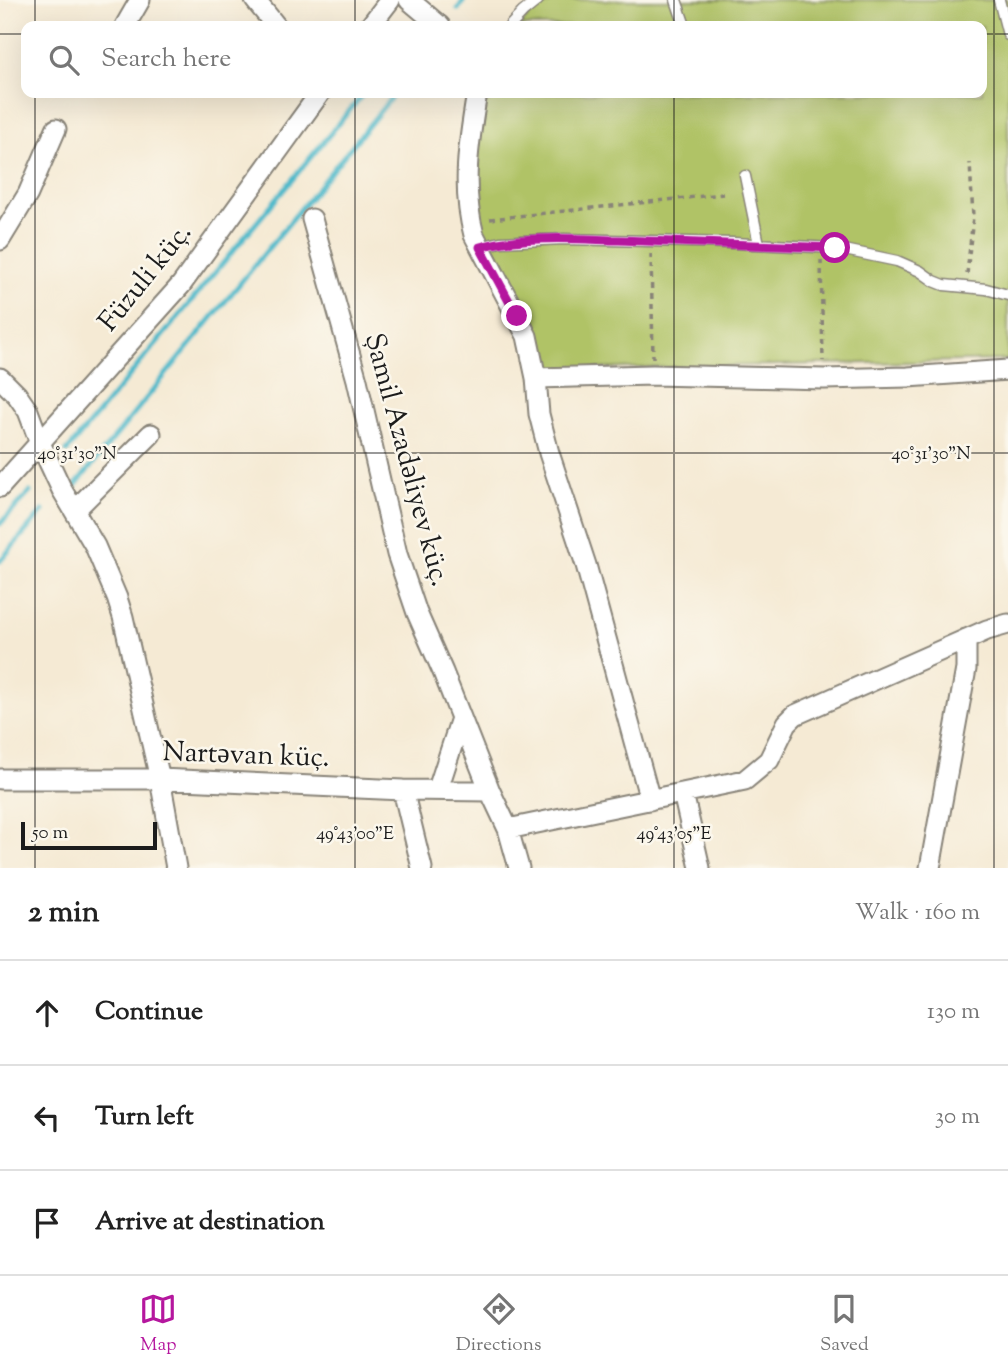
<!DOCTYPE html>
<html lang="en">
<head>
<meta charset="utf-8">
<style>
	body { margin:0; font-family:"Sorts Mill Goudy",serif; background:#f6f6f6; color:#222 }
	.scale { position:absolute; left:21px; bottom:18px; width:136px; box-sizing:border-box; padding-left:7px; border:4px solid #1c1c1c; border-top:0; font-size:19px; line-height:24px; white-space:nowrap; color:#1c1c1c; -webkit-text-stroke:5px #fbf7ec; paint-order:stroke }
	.stop { position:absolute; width:21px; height:21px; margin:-16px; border:5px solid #b5179e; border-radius:50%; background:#fff }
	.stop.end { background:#b5179e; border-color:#fff; box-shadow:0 2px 7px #0008 }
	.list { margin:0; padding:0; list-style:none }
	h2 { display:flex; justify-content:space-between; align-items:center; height:91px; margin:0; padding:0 28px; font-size:30px }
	h2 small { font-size:23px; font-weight:400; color:#767676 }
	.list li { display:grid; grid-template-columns:46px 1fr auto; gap:21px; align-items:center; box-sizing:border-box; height:105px; padding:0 28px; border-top:2px solid #e0e0e0 }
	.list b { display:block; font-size:26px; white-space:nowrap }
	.list em { font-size:23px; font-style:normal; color:#767676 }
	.icon { flex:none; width:38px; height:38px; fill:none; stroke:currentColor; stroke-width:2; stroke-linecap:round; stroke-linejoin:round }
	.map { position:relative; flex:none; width:1008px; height:868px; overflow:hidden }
	.search { position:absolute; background:#fff; box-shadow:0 7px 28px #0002; left:21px; right:21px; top:21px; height:77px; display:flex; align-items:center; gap:18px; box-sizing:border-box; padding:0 24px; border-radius:14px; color:#767676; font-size:26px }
	.sheet { height:406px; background:#fff }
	nav { display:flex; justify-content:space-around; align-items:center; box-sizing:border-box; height:98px; border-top:2px solid #e0e0e0; background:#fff; font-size:19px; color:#767676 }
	nav a { display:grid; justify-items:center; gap:4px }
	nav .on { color:#b5179e }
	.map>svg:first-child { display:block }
	.green { fill:#b0c366; stroke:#667041; stroke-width:2 }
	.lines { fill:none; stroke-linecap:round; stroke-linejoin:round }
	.stream { stroke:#4eb9ca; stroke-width:5 }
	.lane-casing { stroke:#888378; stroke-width:13 }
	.street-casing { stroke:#888378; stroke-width:23 }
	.path { stroke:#888378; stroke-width:3.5; stroke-dasharray:5 5; stroke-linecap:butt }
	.lane { stroke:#fff; stroke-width:10 }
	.street { stroke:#fff; stroke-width:19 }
	.route { stroke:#b5179e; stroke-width:9 }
	.ticks { fill:none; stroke:#1c1c1c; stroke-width:2; stroke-opacity:0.45 }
	.labels { text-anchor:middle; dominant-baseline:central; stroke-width:5; stroke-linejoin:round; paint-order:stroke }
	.street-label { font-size:28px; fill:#1c1c1c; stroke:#fbf7ec }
	.ticks-label { font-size:18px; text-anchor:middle; fill:#1c1c1c; stroke:#fbf7ec; stroke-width:5; stroke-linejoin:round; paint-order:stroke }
</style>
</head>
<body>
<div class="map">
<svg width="1008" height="868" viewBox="0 0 1008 868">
	<rect width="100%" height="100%" fill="#fbf7ec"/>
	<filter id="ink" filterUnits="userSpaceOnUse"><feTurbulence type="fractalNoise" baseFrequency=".0143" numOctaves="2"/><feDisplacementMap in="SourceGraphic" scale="14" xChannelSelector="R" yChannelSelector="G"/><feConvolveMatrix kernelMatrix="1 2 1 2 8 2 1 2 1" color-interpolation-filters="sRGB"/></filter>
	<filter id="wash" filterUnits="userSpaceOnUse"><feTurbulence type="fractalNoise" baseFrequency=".00686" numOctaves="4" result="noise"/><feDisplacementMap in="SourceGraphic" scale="28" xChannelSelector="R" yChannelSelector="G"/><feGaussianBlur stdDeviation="1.57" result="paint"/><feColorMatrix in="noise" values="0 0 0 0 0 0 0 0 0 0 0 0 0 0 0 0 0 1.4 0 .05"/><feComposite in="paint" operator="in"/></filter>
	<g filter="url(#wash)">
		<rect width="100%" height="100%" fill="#f5ead4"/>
		<!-- green -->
		<path class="green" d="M558,0H1008V360L545,370L533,324L500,275L479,232L478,108L491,100L490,93H982V26H520L533,10Z"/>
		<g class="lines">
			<!-- stream -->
			<path class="stream" d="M458,9L464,0
				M419,26L420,25
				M67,451L364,93
				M75,486L395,93
				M0,524L30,492
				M0,561L43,511"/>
		</g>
	</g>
	<g filter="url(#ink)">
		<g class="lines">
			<defs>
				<path id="lane" d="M676,0L685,26
					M999,0L1008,35
					M510,26L523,12L538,0
					M745,176L759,244
					M480,247L500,242L564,239L733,243L835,248L897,261L920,271L934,281L944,285L986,289L1008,295"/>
				<path id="street" d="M255,0L276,26
					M409,0L440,26
					M125,26L140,0
					M370,26L390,0
					M477,93C469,141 461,187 474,235L527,336L536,378L539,414L549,453L586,565L650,800
					M312,219L357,380L397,554L417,613L443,672L490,791L508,829L519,868
					M0,240L28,194L56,129
					M0,378L17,395L28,411L40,443L62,490L95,546L117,598L123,617L160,779L176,868
					M536,378L653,375L824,379L908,377L1008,370
					M0,487L181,285L320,93
					M75,510L151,434
					M0,779H160L403,790L490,791
					M438,789L461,718
					M403,790L422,868
					M683,793L700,868
					M508,829L745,780L769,760L787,723L795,715L987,630L1008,624
					M930,868L966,669V639"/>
			</defs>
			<!-- lane casing -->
			<use href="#lane" class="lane-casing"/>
			<!-- street casing -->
			<use href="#street" class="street-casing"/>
			<!-- path -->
			<path class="path" d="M490,219L723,194
				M651,254L653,358
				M821,260L823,361
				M967,274L973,217L970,163"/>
			<!-- lane -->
			<use href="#lane" class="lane"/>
			<!-- street -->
			<use href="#street" class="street"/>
		</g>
	</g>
	<g class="lines" filter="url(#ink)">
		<!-- route -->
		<path class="route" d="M517,316L480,247C525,235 574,239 619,240C691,242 763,245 835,248"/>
	</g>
	<!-- ticks -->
	<path class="ticks" d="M35,0V26M355,0V26M674,0V26M994,0V868M0,34H26M982,34H1008M35,93V868M355,93V868M674,93V868M0,453H1008"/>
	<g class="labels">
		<!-- street labels -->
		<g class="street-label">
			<text transform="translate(146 278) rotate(-51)">Füzuli küç.</text>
			<text transform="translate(406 460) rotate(75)">Şamil Azadəliyev küç.</text>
			<text transform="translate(246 756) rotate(2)">Nartəvan küç.</text>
		</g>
	</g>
	<g class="ticks-label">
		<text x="77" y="459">40°31'30"N</text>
		<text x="931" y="459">40°31'30"N</text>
		<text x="355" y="839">49°43'00"E</text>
		<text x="674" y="839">49°43'05"E</text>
	</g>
</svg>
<div class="scale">50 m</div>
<div class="stop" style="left:835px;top:248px"></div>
<div class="stop end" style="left:517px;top:316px"></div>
<div class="search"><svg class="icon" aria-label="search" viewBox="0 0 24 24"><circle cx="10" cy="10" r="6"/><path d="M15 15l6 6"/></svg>Search here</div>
</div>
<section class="sheet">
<h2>2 min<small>Walk · 160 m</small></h2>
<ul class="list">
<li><svg class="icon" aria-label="ahead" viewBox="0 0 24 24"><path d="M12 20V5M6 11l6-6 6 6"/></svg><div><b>Continue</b></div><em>130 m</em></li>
<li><svg class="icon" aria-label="left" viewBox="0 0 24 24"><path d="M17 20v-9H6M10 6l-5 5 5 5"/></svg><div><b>Turn left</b></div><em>30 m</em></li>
<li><svg class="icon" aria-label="arrive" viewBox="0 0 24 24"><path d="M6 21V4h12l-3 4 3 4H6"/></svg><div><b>Arrive at destination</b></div></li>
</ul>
</section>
<nav>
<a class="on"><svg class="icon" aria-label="map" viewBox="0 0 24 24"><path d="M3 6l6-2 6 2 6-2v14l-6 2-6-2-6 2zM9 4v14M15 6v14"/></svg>Map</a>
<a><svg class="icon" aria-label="directions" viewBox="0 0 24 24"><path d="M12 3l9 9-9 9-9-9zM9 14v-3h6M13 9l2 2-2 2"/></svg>Directions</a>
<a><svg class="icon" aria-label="saved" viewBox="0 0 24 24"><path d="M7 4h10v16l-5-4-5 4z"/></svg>Saved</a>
</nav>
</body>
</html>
